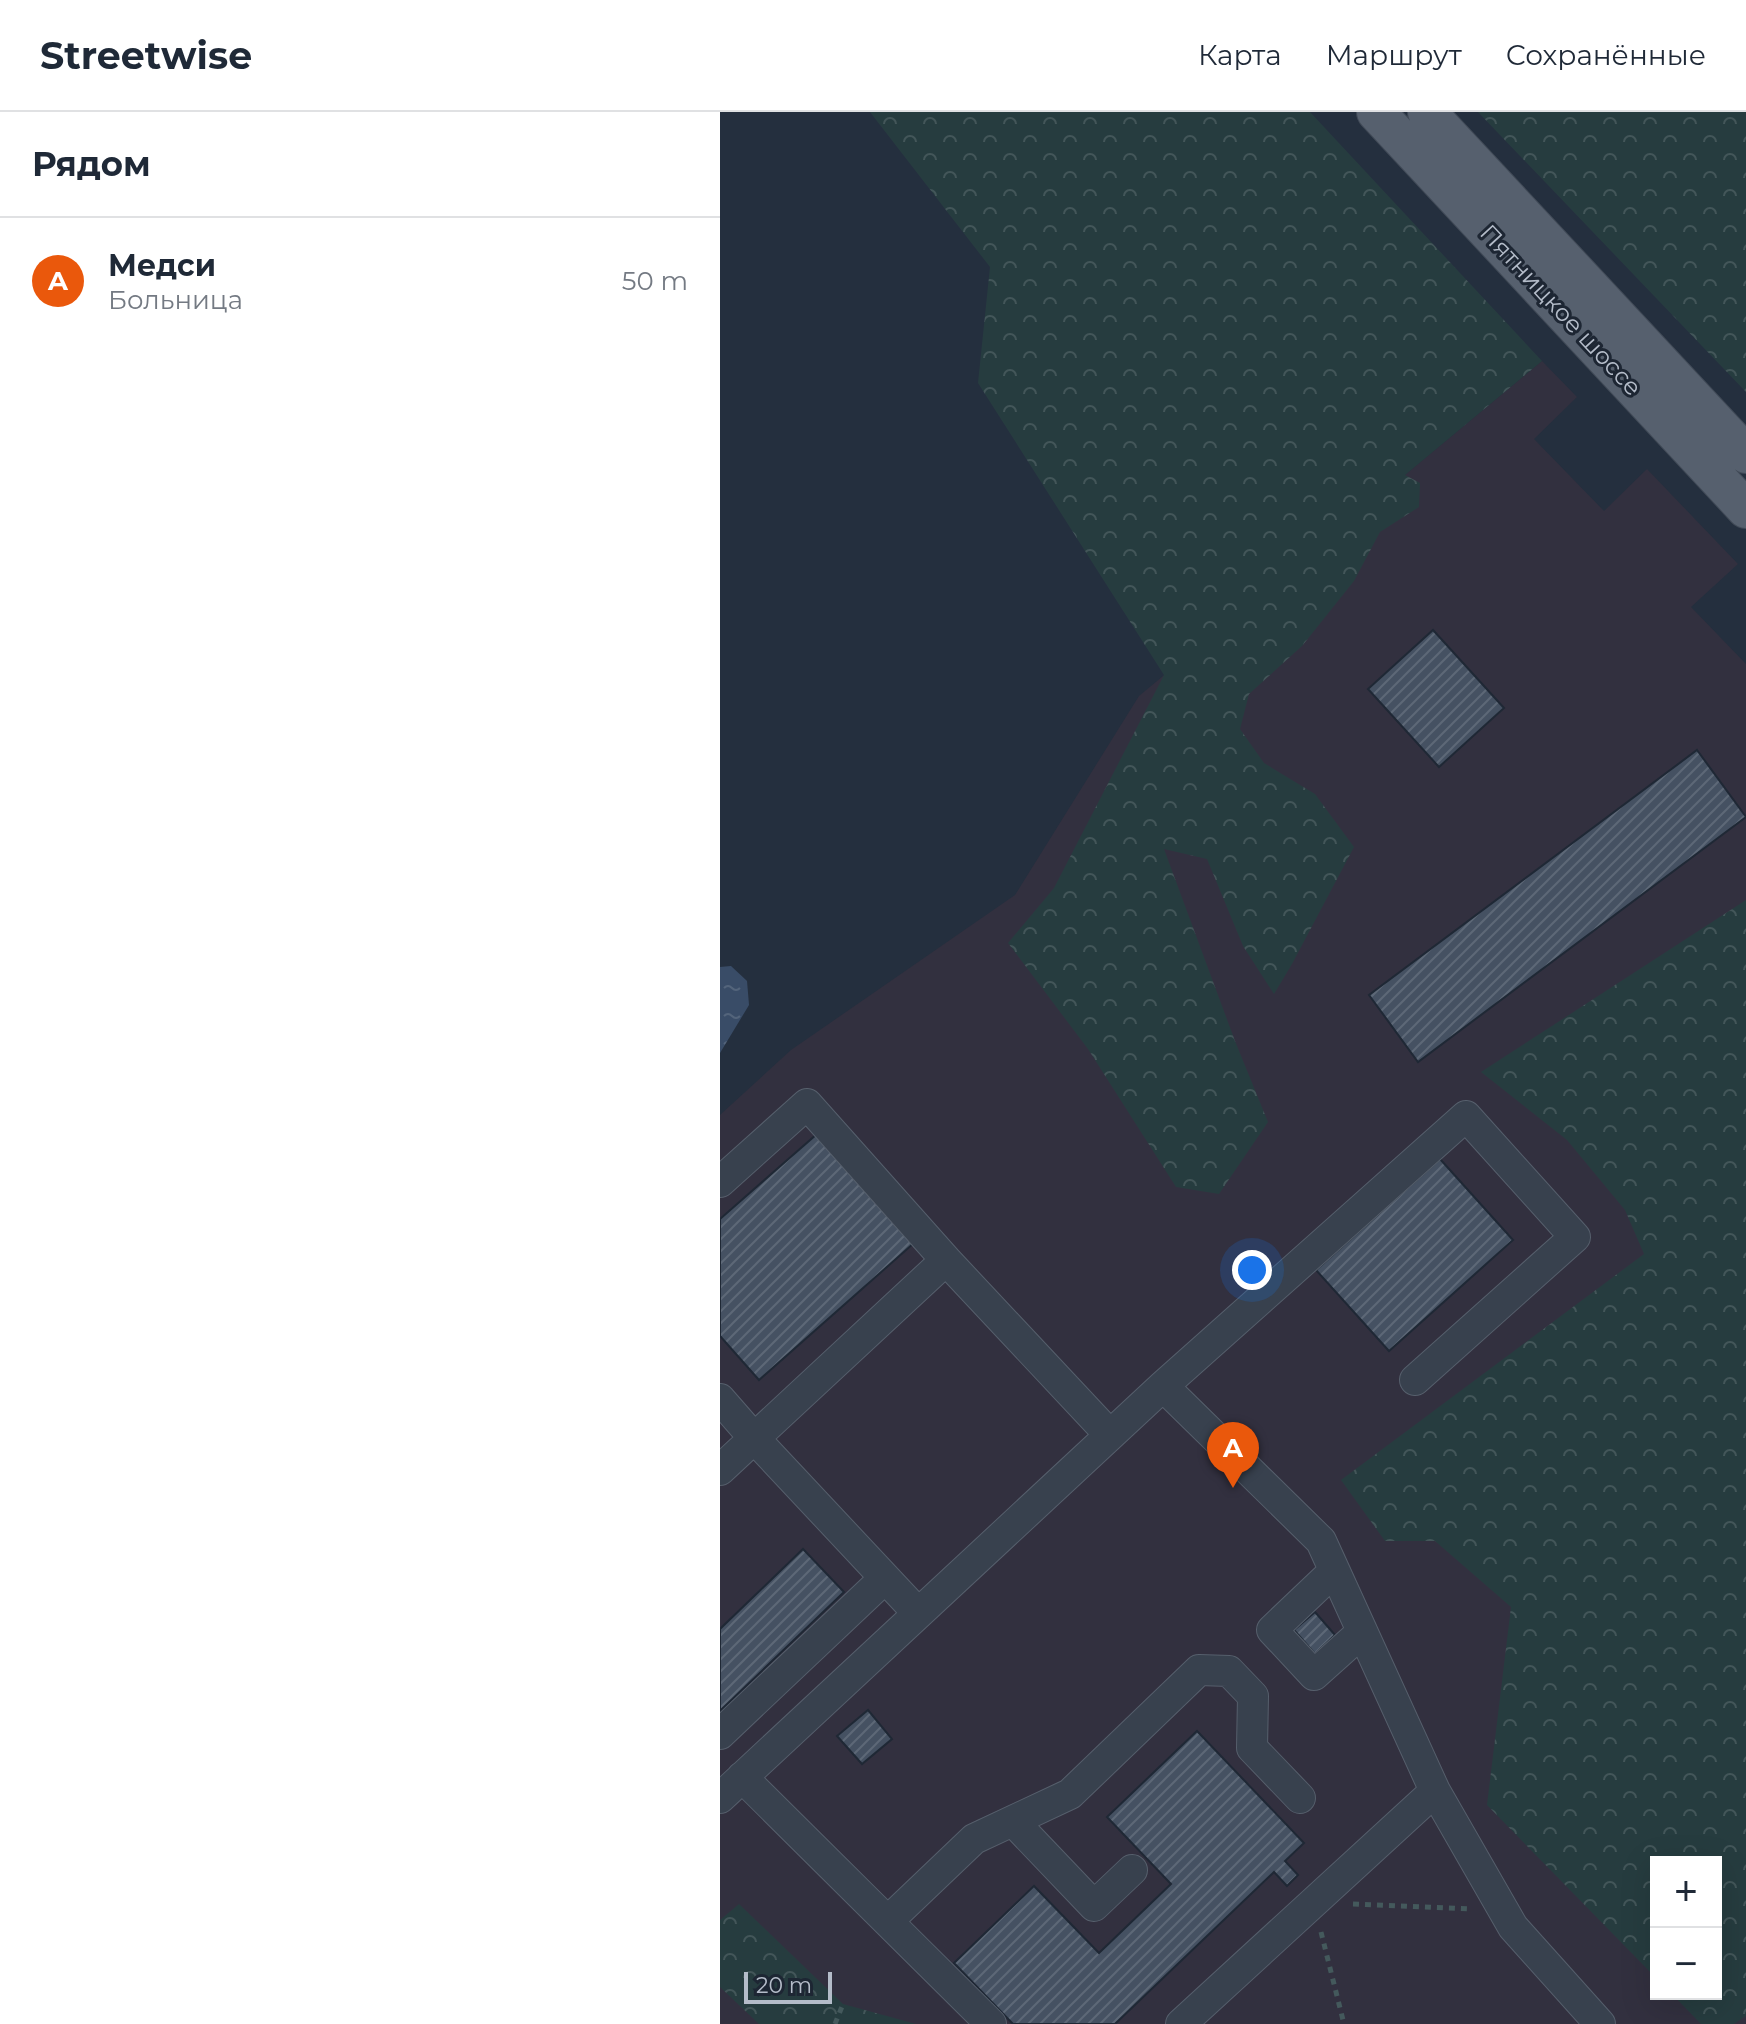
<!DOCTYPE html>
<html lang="ru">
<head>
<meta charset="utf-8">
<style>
	body { margin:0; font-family:Montserrat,sans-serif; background:#f2f2f3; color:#1f2937 }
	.controls { position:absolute; right:24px; bottom:24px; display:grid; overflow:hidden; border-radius:0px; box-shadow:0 8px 32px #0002 }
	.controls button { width:72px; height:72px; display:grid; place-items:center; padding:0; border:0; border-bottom:2px solid #e0e1e3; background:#fff; color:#1f2937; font:40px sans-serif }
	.scale { position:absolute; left:24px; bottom:20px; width:88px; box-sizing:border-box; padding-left:8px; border:4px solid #b4bcc9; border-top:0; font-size:22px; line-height:28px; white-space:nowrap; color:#b4bcc9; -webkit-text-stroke:6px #1d2633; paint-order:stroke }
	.you { position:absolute; left:532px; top:1158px; width:28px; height:28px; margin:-20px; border:6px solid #fff; border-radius:50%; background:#1a73e8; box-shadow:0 0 0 12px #1a73e833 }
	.badge { display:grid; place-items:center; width:52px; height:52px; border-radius:50%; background:#ea580c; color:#fff; font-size:26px; font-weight:700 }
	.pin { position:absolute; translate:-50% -66px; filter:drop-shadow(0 2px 4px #0008) }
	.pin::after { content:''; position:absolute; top:42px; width:28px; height:24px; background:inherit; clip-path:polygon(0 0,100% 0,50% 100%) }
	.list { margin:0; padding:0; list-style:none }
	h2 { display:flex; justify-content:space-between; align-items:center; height:104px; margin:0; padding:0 32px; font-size:34px }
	h2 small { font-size:26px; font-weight:400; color:#747a83 }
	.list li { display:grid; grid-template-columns:52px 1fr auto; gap:24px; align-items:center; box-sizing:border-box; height:128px; padding:0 32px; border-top:2px solid #e0e1e3 }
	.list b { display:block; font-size:30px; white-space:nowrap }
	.list p { margin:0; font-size:26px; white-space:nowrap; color:#747a83 }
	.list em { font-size:26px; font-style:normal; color:#747a83 }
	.map { position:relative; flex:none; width:1026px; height:1912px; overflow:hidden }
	header { display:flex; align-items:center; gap:48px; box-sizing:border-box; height:112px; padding:0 40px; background:#fff; border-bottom:2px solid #e0e1e3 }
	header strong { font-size:38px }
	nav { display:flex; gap:44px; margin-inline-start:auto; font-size:28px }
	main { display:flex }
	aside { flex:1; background:#fff }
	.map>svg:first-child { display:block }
	.medical { fill:#32303f; fill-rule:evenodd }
	.forest { fill:url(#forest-crowns) }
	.water { fill:url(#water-ripples) }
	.building { fill:url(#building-hatch); stroke:#1f2835; stroke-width:2 }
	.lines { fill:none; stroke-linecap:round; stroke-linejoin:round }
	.minor-casing { stroke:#565f6c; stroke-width:32 }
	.major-casing { stroke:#414a57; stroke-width:40 }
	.path { stroke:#44595c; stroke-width:5; stroke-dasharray:6 6; stroke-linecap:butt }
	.minor { stroke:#38414e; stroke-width:30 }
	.major { stroke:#56606e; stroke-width:38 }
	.labels { text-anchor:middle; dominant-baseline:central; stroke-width:6; stroke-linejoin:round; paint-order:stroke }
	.street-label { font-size:24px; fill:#b4bcc9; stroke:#1d2633 }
</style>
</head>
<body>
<header>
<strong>Streetwise</strong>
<nav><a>Карта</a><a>Маршрут</a><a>Сохранённые</a></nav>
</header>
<main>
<aside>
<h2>Рядом<small></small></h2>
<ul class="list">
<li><span class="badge">A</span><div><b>Медси</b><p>Больница</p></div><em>50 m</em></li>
</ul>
</aside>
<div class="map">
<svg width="1026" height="1912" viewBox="0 0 1026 1912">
	<defs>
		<pattern id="forest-crowns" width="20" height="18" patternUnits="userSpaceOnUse" patternTransform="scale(2)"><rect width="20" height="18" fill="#263c3f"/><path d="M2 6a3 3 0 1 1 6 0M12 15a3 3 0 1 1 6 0" fill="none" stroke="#435659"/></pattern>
		<pattern id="water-ripples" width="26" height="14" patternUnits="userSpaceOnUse" patternTransform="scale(2)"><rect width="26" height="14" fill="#394c67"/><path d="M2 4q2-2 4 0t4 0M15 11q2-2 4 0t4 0" fill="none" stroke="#53647b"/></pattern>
		<pattern id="building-hatch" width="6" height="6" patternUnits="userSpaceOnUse" patternTransform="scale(2)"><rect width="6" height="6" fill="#455162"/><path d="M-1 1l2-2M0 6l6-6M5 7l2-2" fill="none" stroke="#5d6877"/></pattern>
	</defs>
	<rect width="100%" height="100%" fill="#242f3e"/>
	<!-- medical -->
	<path class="medical" d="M822,249L857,285L814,327L884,399L927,357L1018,452L971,495L1026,552V1912H0V1003L71,938L295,783L419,584ZM936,1750H996V1882H936Z"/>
	<!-- forest -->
	<path class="forest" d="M150,0H590L822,249L685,363L700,371L699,395L660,420L634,469L582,534L529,582L520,617L544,651L595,682L634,735L572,852L554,882L523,834L487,747L444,737L515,929L548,1010L499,1082L456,1075L368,937L288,831L334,776L444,563L258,271L270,155Z
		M758,0H1026V280Z
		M1026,788V1904L1014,1912H981L952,1882H996V1750H936V1866L767,1693L791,1495L715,1429H665L621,1368L924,1142L905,1098L847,1028L761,960Z
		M19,1792L123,1892L196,1912H39L0,1875V1808Z"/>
	<!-- water -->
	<path class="water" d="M11,854L27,869L29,893L0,941V855Z"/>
	<!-- building -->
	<path class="building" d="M713,518L784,596L719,655L648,577Z
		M977,638L1026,705L698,950L649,883Z
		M97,1022L194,1131L39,1268L0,1224V1107Z
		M720,1047L793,1128L669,1239L596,1158Z
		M83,1437L124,1480L0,1599V1517Z
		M595,1500L615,1523L595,1542L574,1518Z
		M148,1598L172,1627L142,1652L117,1624Z
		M477,1619L584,1731L565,1749L578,1763L567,1774L554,1760L395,1912H293L234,1851L314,1774L379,1841L451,1772L387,1705Z"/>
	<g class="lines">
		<defs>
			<path id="minor" d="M0,1070L87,992L226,1148
				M443,1274L601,1429L715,1679L461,1912
				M0,1287L34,1326L198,1501
				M0,1358L226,1148L390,1323
				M614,1459L552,1518L594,1563L642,1520
				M0,1622L165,1466
				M22,1665L271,1912
				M715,1679L793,1815L880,1912
				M0,1686L443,1274L746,1004L855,1125L695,1268
				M293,1709L374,1794L412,1758
				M168,1809L254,1727L350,1682L479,1558L509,1559L533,1584L532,1636L580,1686"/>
			<path id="major" d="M656,0L1026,397
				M707,0L1026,342"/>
		</defs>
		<!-- minor casing -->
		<use href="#minor" class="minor-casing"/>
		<!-- major casing -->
		<use href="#major" class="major-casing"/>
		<!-- path -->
		<path class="path" d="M633,1792L751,1797
			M601,1820L624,1912
			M115,1912L123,1892"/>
		<!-- minor -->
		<use href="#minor" class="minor"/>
		<!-- major -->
		<use href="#major" class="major"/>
	</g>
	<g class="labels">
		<!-- street labels -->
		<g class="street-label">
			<text transform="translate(841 198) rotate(47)">Пятницкое шоссе</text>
		</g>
	</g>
</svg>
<div class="controls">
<button>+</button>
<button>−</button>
</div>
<div class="scale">20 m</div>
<div class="you"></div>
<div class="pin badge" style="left:513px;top:1376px">A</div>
</div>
</main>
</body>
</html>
